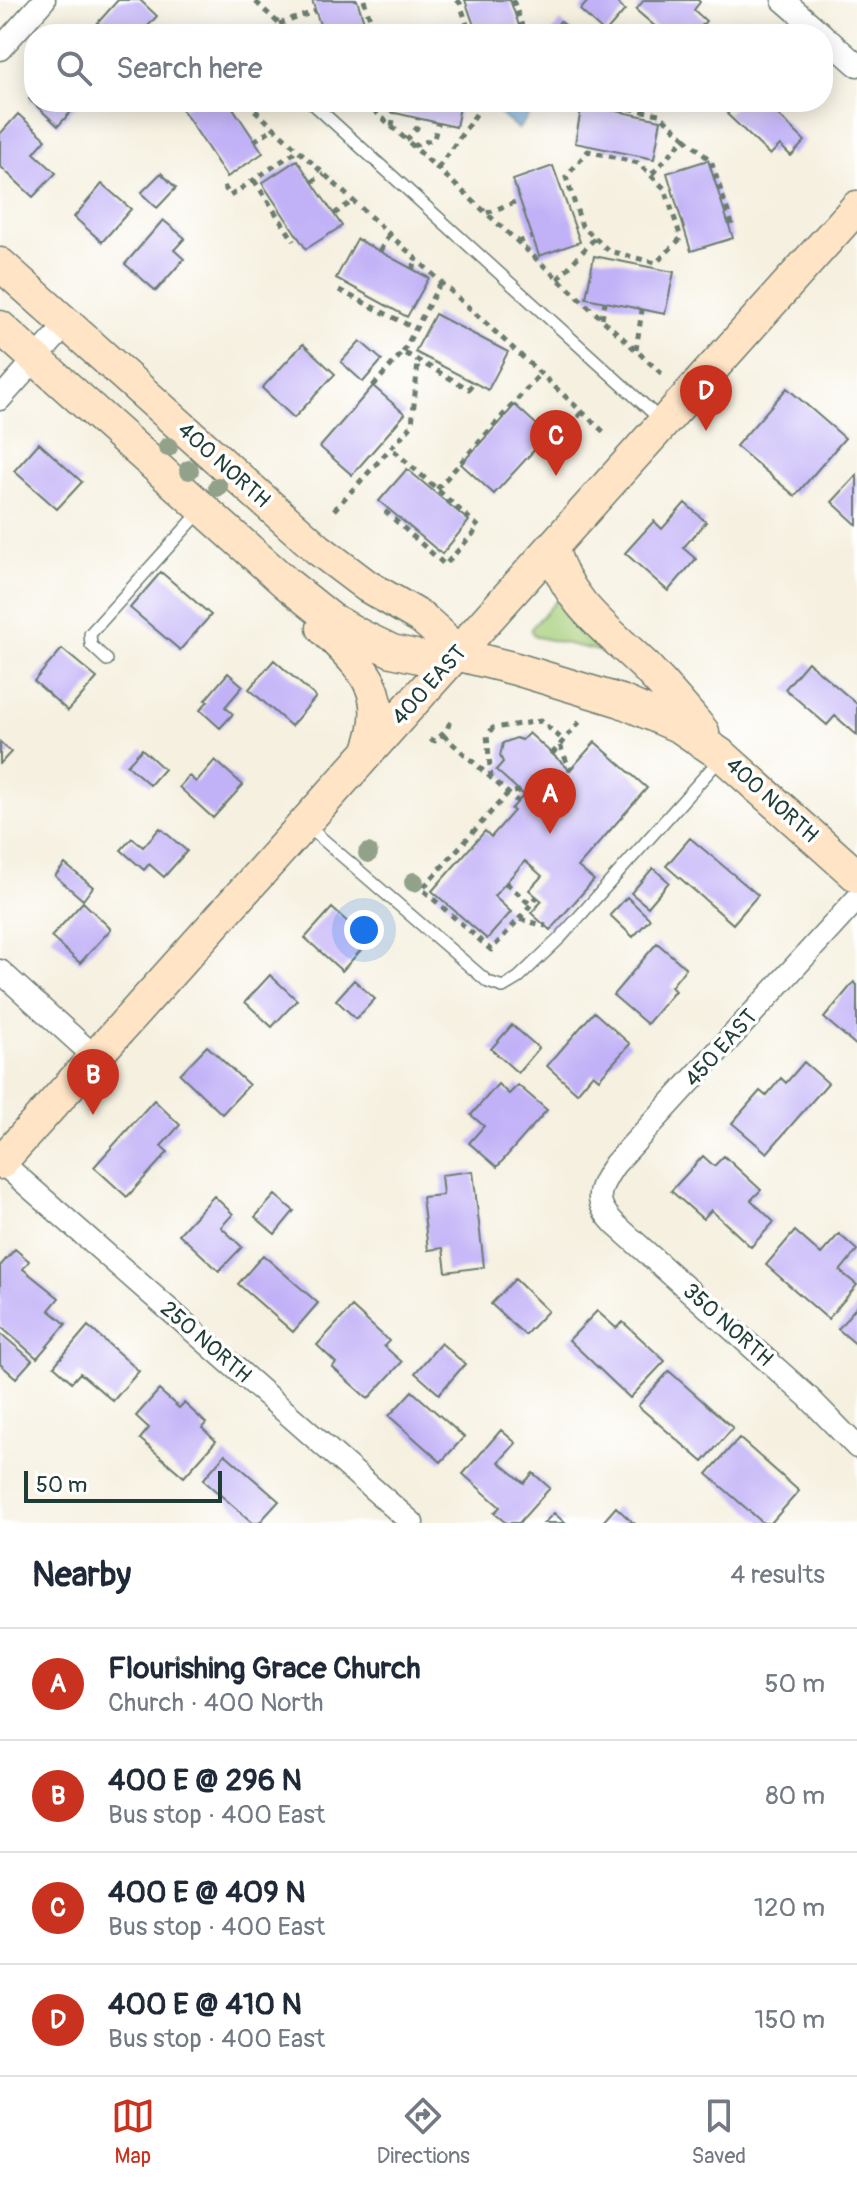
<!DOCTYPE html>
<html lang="en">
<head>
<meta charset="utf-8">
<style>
	body { margin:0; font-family:Pangolin,sans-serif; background:#f6f6f7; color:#1f2937 }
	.scale { position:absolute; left:24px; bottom:20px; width:198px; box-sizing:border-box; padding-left:8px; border:4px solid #1f3d34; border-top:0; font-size:22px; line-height:28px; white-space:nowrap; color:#1f3d34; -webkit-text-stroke:6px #fff; paint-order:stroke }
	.you { position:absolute; left:364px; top:930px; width:28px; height:28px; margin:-20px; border:6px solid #fff; border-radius:50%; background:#1a73e8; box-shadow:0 0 0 12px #1a73e833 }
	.badge { display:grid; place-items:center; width:52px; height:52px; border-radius:50%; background:#c8321e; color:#fff; font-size:26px; font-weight:700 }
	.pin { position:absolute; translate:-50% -66px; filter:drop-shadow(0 2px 4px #0008) }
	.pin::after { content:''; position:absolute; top:42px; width:28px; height:24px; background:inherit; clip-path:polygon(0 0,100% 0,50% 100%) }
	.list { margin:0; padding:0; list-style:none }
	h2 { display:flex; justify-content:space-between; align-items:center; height:104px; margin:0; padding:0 32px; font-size:34px }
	h2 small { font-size:26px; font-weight:400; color:#747a83 }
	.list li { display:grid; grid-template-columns:52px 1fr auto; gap:24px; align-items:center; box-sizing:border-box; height:112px; padding:0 32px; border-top:2px solid #e0e1e3 }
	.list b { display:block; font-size:30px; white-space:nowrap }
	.list p { margin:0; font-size:26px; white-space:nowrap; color:#747a83 }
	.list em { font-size:26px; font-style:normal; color:#747a83 }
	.icon { flex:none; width:44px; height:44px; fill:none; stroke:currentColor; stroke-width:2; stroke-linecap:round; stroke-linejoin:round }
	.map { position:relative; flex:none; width:857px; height:1523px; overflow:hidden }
	.search { position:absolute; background:#fff; box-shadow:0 4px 20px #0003; left:24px; right:24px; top:24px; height:88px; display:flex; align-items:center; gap:20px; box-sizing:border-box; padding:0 28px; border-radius:32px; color:#747a83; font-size:30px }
	.sheet { height:552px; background:#fff }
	nav { display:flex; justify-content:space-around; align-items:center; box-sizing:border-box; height:112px; border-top:2px solid #e0e1e3; background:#fff; font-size:22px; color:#747a83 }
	nav a { display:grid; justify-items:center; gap:4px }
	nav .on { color:#c8321e }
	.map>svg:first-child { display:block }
	.green { fill:#a4cc77; stroke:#628456; stroke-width:2 }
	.water { fill:#66a4d8; stroke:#427086; stroke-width:2 }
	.building { fill:#c1b1f7 }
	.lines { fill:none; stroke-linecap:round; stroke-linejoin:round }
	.lane-casing { stroke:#6a7c70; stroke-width:14 }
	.street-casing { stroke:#6a7c70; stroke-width:25 }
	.secondary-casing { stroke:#6a7c70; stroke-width:35 }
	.path { stroke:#6a7c70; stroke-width:5; stroke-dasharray:6 6; stroke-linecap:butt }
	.lane { stroke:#fff; stroke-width:11 }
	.street { stroke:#fff; stroke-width:22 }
	.secondary { stroke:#ffe4c6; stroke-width:32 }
	.tree { fill:#91a18a }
	.labels { text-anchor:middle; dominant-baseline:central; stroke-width:7; stroke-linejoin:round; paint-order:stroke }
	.street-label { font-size:22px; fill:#1f3d34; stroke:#fff }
</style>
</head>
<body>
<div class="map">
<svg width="857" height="1523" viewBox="0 0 857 1523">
	<rect width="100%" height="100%" fill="#fff"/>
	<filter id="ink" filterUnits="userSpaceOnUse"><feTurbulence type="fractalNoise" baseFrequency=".0125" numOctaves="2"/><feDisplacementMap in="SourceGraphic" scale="16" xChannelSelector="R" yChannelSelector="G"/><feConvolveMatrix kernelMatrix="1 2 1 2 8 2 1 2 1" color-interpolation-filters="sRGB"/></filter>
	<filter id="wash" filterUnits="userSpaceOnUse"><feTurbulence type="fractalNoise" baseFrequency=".006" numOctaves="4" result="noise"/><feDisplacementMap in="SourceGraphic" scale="32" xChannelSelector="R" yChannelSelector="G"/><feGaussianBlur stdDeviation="1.8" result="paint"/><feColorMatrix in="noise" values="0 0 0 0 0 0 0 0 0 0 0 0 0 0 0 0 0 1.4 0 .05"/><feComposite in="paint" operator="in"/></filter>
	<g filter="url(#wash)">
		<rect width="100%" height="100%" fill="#f5f0df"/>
		<!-- green -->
		<path class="green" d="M558,599L562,600L608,653L537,637L532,633L531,629L533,626Z"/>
		<!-- water -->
		<path class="water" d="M485,102H539L518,129Z"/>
		<g id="blocks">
			<!-- building -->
			<path class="building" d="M118,0H140L157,16L141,34H102L94,27Z
				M312,0H357L368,34H323Z
				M465,0H510L522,34H477Z
				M589,0H614L625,10L605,33L580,10Z
				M644,0H698L700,2L694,10L706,21L695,34H664L636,10Z
				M560,21L576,34H550Z
				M34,94V102H80L58,126L29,99Z
				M193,102H229L263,153L227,177L182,109Z
				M380,102H461L456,127L378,109Z
				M739,102H765L805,141L791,156L780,145L770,155L727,114Z
				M582,104L661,120L654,159L575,143Z
				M18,114L46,139L34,153L56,173L33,197L0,166V134Z
				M297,160L342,226L306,249L262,183Z
				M708,160L733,238L691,251L667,173Z
				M553,166L580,242L539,256L513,180Z
				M161,173L176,188L157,208L141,193Z
				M102,184L131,209L102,242L74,217Z
				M163,220L185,238L174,250L184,259L156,291L125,264Z
				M357,239L429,278L407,317L336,278Z
				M594,256L674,272L665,314L586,298Z
				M435,314L508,352L488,390L415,352Z
				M360,341L382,360L363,382L341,362Z
				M303,344L335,374L294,418L262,388Z
				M373,386L405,414L352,475L320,447Z
				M787,388L845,438L795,496L736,446Z
				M515,405L548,435L494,494L461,464Z
				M39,443L82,482L57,509L14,471Z
				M407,469L469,521L442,554L379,501Z
				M857,475V525L832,502Z
				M685,503L706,522L683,548L696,559L668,591L625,553L654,521L662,529Z
				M161,572L211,615L180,650L130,608Z
				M62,649L97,678L68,711L34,681Z
				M274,660L316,697L291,726L249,689Z
				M808,662L857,704V735L835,716L827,725L785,689Z
				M228,673L243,686L225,707L233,714L220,728L200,710L208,701L205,700Z
				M529,733L570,770L595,742L647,788L578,867L594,880L550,930L531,913L542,901L529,890L542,876L525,861L494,896L511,912L487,939L432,891L485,831L491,837L514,811L511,809L524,795L496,770L503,762L500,756L503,743L516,738L522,740Z
				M0,742L11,752L0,764Z
				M142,749L164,769L150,785L127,765Z
				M215,760L243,785L213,818L179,787L189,776L196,782Z
				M160,828L187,851L164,877L149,864L144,870L121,850L132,838L143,847Z
				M690,838L758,895L733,924L666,866Z
				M65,864L93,887L83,900L55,876Z
				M653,868L669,882L648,907L631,893Z
				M627,897L650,919L633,937L610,915Z
				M83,902L111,929L80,963L51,937Z
				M332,908L369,941L342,971L305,938Z
				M657,943L686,968L671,987L675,991L647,1024L613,995Z
				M270,975L297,1000L272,1027L245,1002Z
				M354,980L375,999L356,1019L336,1000Z
				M854,982L857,985V1046L824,1018Z
				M594,1012L630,1044L599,1079L593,1074L577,1093L547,1066Z
				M512,1025L539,1048L518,1073L491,1049Z
				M207,1046L249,1085L222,1114L180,1074Z
				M804,1062L828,1083L767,1153L732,1123L760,1091L766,1096L781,1078L786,1083Z
				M498,1084L509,1094L518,1085L547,1110L497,1167L469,1143L484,1126L471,1115Z
				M154,1100L180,1125L161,1146L168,1152L127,1197L94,1167Z
				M703,1156L714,1166L724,1156L761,1190L751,1200L774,1222L751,1247L711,1210L703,1219L671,1191Z
				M473,1171L484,1267L446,1272L443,1248L428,1250L422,1197L443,1195L441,1175Z
				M275,1195L294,1211L275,1234L255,1217Z
				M214,1196L233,1214L221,1227L242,1247L219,1271L179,1234Z
				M795,1231L821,1254L839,1234L857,1250L840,1271L857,1285L828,1319L766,1265Z
				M15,1249L29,1261L23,1269L59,1298L49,1310L66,1324L37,1358L0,1326V1266Z
				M263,1255L318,1303L293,1332L238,1284Z
				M515,1279L548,1311L525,1335L491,1304Z
				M857,1306V1345L838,1329Z
				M352,1307L389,1341L384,1346L402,1362L368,1399L332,1367L336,1363L317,1345Z
				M597,1311L616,1328L623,1322L665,1361L630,1398L569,1340Z
				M88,1326L139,1371L113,1401L80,1373L72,1382L54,1366Z
				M0,1333L32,1360L16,1378L0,1364Z
				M441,1343L465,1364L439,1394L415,1373Z
				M669,1371L733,1428L703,1462L638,1406Z
				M159,1390L179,1408L184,1403L206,1423L202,1428L216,1441L184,1477L140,1439L149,1428L136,1416Z
				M412,1391L464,1437L441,1462L389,1416Z
				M501,1430L516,1443L499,1462L524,1483L533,1473L550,1488L519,1523H506L494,1513L500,1507L463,1474Z
				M739,1438L799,1491L771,1523H763L707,1474Z
				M225,1454L279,1501L259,1523H253L203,1480Z
				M616,1507L633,1523H602Z
				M554,1513L565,1523H544Z"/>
		</g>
	</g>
	<g filter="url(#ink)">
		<use href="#blocks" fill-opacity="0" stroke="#6a7c70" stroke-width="2"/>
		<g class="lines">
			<defs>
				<path id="lane" d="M311,102L663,422
					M107,660L91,645L90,634L200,512
					M305,824L488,982L503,987L518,978L560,938L721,758"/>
				<path id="street" d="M783,0L822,34
					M823,35L857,65
					M0,49L44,0
					M0,399L67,324
					M857,899L615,1164C596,1191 593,1203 617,1226L808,1397L857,1447
					M0,971L95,1057
					M1,1162L412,1523"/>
				<path id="secondary" d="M0,264L318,549L367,586L422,618L441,635L456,654
					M0,327L286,583L331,619L361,636L392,651L424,658L456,654L516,669L621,701L680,727L723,756L857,876
					M552,547C567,603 606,628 646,667C666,688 685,710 703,732
					M323,628C362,668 391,689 369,750
					M0,1163L857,207"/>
			</defs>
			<!-- lane casing -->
			<use href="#lane" class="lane-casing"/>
			<!-- street casing -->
			<use href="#street" class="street-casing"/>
			<!-- secondary casing -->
			<use href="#secondary" class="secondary-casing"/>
			<!-- path -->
			<path class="path" d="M364,0L375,34
				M457,0L460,3L470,34
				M513,0L525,34
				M256,2L290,34
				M279,24L316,11
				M246,102L606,434
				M365,102L662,374
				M594,102L659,114L685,138L651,175
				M232,107L242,102
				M392,126L394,113
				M685,138L711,161L734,230
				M406,140L417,128L418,118
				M254,141L274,128
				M413,146L434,139L438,123
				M438,168L477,113
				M254,180L294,241
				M312,182L324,174
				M224,186L230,196L298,150
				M487,213L520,200
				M334,214L353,201
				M518,242L532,237
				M380,251L389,234
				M412,269L417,260
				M558,279L595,238L582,226L566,177L588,151L638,163L665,189L681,238L656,263L609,251L595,238
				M339,290L416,329
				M602,318L605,302
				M636,350L642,310
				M403,352L441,282
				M373,386L403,352L469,389L474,382
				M554,444L582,412
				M437,489L540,374
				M334,510L412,425L418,362
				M385,511L445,565L479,527L391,448
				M443,735L518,802
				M430,739L435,741L447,730L449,724L446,722
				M560,745L570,770
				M552,754L582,719
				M491,778L487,735L493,728L541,721L563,740
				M520,791L508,793L422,889L491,950L519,919L546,926
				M506,883L531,905
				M519,919L537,897"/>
			<!-- lane -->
			<use href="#lane" class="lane"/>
			<!-- street -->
			<use href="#street" class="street"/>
			<!-- secondary -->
			<use href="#secondary" class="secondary"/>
		</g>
		<!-- trees -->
		<g class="tree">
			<circle cx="168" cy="447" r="10"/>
			<circle cx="189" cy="470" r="10"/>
			<circle cx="218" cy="487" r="10"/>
			<circle cx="368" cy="853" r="10"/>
			<circle cx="414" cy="882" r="10"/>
		</g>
	</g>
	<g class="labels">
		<!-- street labels -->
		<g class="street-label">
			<text transform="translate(224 465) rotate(42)">400 NORTH</text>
			<text transform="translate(429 685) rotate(-48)">400 EAST</text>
			<text transform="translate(772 800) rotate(42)">400 NORTH</text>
			<text transform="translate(721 1048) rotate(-48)">450 EAST</text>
			<text transform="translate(728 1325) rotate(42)">350 NORTH</text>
			<text transform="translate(206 1342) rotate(41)">250 NORTH</text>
		</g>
	</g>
</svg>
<div class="scale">50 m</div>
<div class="you"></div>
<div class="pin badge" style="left:550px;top:834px">A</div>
<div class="pin badge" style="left:93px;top:1115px">B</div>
<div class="pin badge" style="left:556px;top:476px">C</div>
<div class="pin badge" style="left:706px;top:431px">D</div>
<div class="search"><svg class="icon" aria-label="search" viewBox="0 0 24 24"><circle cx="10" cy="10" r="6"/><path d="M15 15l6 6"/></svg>Search here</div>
</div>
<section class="sheet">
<h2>Nearby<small>4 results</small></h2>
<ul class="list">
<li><span class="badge">A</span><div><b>Flourishing Grace Church</b><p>Church · 400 North</p></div><em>50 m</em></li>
<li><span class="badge">B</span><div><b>400 E @ 296 N</b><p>Bus stop · 400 East</p></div><em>80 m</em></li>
<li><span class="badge">C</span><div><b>400 E @ 409 N</b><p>Bus stop · 400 East</p></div><em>120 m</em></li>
<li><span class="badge">D</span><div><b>400 E @ 410 N</b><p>Bus stop · 400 East</p></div><em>150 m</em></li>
</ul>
</section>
<nav>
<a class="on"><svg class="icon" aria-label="map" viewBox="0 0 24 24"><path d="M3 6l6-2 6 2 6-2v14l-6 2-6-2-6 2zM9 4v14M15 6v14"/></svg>Map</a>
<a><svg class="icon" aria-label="directions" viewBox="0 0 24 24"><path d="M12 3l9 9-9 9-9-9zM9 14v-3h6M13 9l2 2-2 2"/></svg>Directions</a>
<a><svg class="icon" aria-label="saved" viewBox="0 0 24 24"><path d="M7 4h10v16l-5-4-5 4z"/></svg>Saved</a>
</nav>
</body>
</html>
